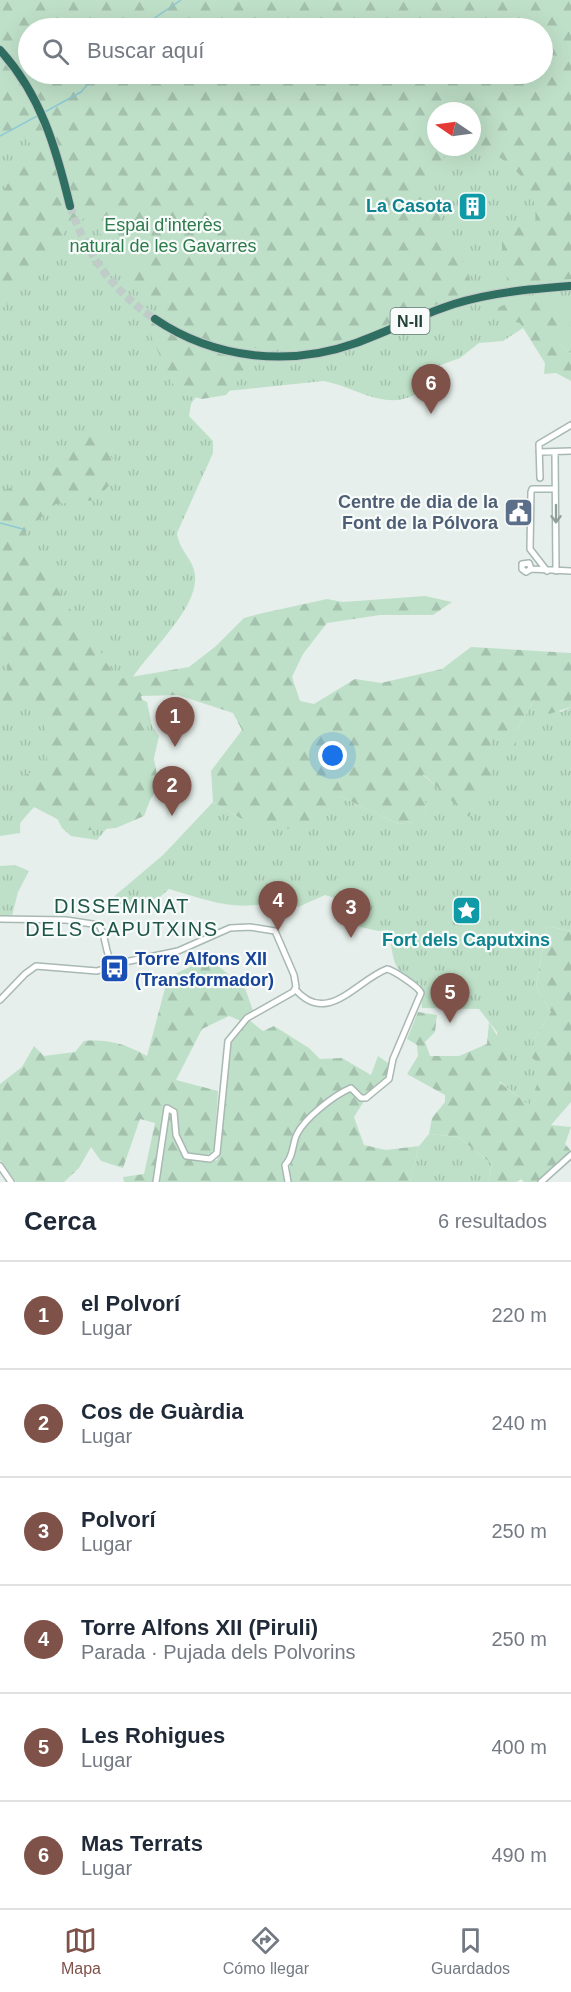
<!DOCTYPE html>
<html lang="es">
<head>
<meta charset="utf-8">
<style>
	body { margin:0; font-family:Helvetica,sans-serif; background:#f2f2f3; color:#1f2937 }
	.compass { position:absolute; left:427px; top:102px; width:54px; height:54px; border-radius:50%; background:#fff; box-shadow:0 6px 24px #0002; rotate:283deg }
	.you { position:absolute; left:333px; top:756px; width:21px; height:21px; margin:-15px; border:4px solid #fff; border-radius:50%; background:#1a73e8; box-shadow:0 0 0 9px #1a73e833 }
	.badge { display:grid; place-items:center; width:39px; height:39px; border-radius:50%; background:#7f5249; color:#fff; font-size:20px; font-weight:700 }
	.pin { position:absolute; translate:-50% -50px; filter:drop-shadow(0 2px 3px #0008) }
	.pin::after { content:''; position:absolute; top:32px; width:21px; height:18px; background:inherit; clip-path:polygon(0 0,100% 0,50% 100%) }
	.list { margin:0; padding:0; list-style:none }
	h2 { display:flex; justify-content:space-between; align-items:center; height:78px; margin:0; padding:0 24px; font-size:26px }
	h2 small { font-size:20px; font-weight:400; color:#747a83 }
	.list li { display:grid; grid-template-columns:39px 1fr auto; gap:18px; align-items:center; box-sizing:border-box; height:108px; padding:0 24px; border-top:2px solid #e0e1e3 }
	.list b { display:block; font-size:22px; white-space:nowrap }
	.list p { margin:0; font-size:20px; white-space:nowrap; color:#747a83 }
	.list em { font-size:20px; font-style:normal; color:#747a83 }
	.icon { flex:none; width:33px; height:33px; fill:none; stroke:currentColor; stroke-width:2; stroke-linecap:round; stroke-linejoin:round }
	.map { position:relative; flex:none; width:571px; height:1182px; overflow:hidden }
	.search { position:absolute; background:#fff; box-shadow:0 6px 24px #0002; left:18px; right:18px; top:18px; height:66px; display:flex; align-items:center; gap:15px; box-sizing:border-box; padding:0 21px; border-radius:33px; color:#747a83; font-size:22px }
	.sheet { height:726px; background:#fff }
	nav { display:flex; justify-content:space-around; align-items:center; box-sizing:border-box; height:84px; border-top:2px solid #e0e1e3; background:#fff; font-size:16px; color:#747a83 }
	nav a { display:grid; justify-items:center; gap:3px }
	nav .on { color:#7f5249 }
	.map>svg:first-child { display:block }
	.grass { fill:url(#grass-tufts); fill-rule:evenodd }
	.forest { fill:url(#forest-firs); fill-rule:evenodd }
	.lines { fill:none; stroke-linecap:round; stroke-linejoin:round }
	.stream { stroke:#8ec9d4; stroke-width:1.5 }
	.highway-tunnel { stroke:#bfccc8; stroke-width:8; stroke-dasharray:8 4; stroke-linecap:butt }
	.minor-casing { stroke:#a8b8b2; stroke-width:8 }
	.highway-casing { stroke:#c2cac8; stroke-width:10 }
	.minor { stroke:#fff; stroke-width:5 }
	.highway { stroke:#2f6f62; stroke-width:8 }
	.oneway { stroke:#92a09c }
	.labels { text-anchor:middle; dominant-baseline:central; stroke-width:4.5; stroke-linejoin:round; paint-order:stroke }
	.shield { fill:#f7fbf9; stroke:#637a73; stroke-width:1.5 }
	.shield-label { font-size:16px; font-weight:bold; fill:#24423a }
	.culture-label { font-size:18px; font-weight:bold; fill:#0d838f; stroke:#f7fbf9; text-anchor:end }
	.park-label { font-size:18px; fill:#2d7a4b; stroke:#f7fbf9 }
	.service-label { font-size:18px; font-weight:bold; fill:#4e5e75; stroke:#f7fbf9; text-anchor:end }
	.transit-label { font-size:18px; font-weight:bold; fill:#164399; stroke:#f7fbf9; text-anchor:start }
	.neighbourhood-label { font-size:20px; letter-spacing:1.5px; fill:#1f5548; stroke:#f7fbf9 }
</style>
</head>
<body>
<div class="map">
<svg width="571" height="1182" viewBox="0 0 571 1182">
	<defs>
		<pattern id="grass-tufts" width="24" height="20" patternUnits="userSpaceOnUse" patternTransform="scale(1.5)"><rect width="24" height="20" fill="#bfe0c8"/><path d="M3 7l-1-3M5 7V3M7 7l1-3M15 17l-1-3M17 17v-4M19 17l1-3" fill="none" stroke="#a4c1ad"/></pattern>
		<pattern id="forest-firs" width="22" height="20" patternUnits="userSpaceOnUse" patternTransform="scale(1.5)"><rect width="22" height="20" fill="#bfe0c8"/><path d="M5 1l3.5 6h-7zM16 11l3.5 6h-7z" fill="#a4c1ad"/></pattern>
	</defs>
	<rect width="100%" height="100%" fill="#e6efeb"/>
	<!-- grass -->
	<path class="grass" d="M0,0H571V354L561,345L564,335L535,324L523,328L503,341L479,343L460,358L424,371L416,394C384,412 355,386 323,381L198,394L191,404L189,416L213,441V453L177,533C179,551 193,558 195,575C199,607 150,651 133,677L137,697L147,702L152,726L159,736L154,758V794L147,804L113,821L97,840L71,836L62,828L57,818L21,794L20,833L0,836ZM28,28H542V74H28ZM436,111H472V147H436Z
		M534,700L561,712L571,707V931L547,926L536,986L551,1012L534,1039L545,1066L529,1106L499,1081L497,1032L479,1009L422,1008L420,984C390,973 395,959 388,930L378,931L352,925L342,900L325,895L298,907L286,898C241,914 213,902 169,889L160,897L127,907L111,899L163,855L213,802L240,818L340,796L398,824L413,822L426,810L422,774L438,788L490,746L494,729L516,755V732Z
		M15,865L29,871L18,892L12,916L0,918V866Z
		M429,1134L458,1137L492,1164L488,1182H410L419,1146Z"/>
	<!-- forest -->
	<path class="forest" d="M0,0H571V279L513,283L505,275L502,265V231L517,221L535,223C540,180 504,159 472,140V111H436V147H446C440,170 447,173 422,185L432,206L441,211L440,227L467,269L474,293C425,305 380,330 331,343C306,349 279,347 253,348L244,373L226,395L202,399L185,395L171,382L142,314L147,308L163,316L166,306L150,301L133,288L129,264L121,250L101,235L93,218L86,217L64,231L44,261L0,311V196L14,175L35,155L36,149L24,137L0,143ZM28,28H542V74H28Z
		M550,296L559,312L571,321L561,345L571,354V381L556,373L544,374L545,363L520,323L515,322L513,326H508L495,313L497,308L506,304V299Z
		M102,431L121,433C113,439 110,444 109,454L116,464L112,482L96,500L56,504L25,532L66,604L98,644L104,660L119,679L189,667L216,646L244,618L263,613L327,599L343,602L425,596L452,602L433,615H380L327,623L303,654L292,677L300,701L314,704L355,679L381,683L442,669L471,647L571,653V707L549,714L534,700L516,732V756L494,730L490,746L496,764L469,817L423,774L426,810L414,822L398,824L340,796L308,833L240,818L213,802L211,771L242,730L233,713L178,695L141,696L158,779L144,816L116,828L80,831L34,807L20,823V778L47,764L48,736L31,695L0,711V690L8,675V648L0,629V491L42,479L71,455L67,445L72,440Z
		M547,926L571,931V1102L551,1125L571,1127L565,1144L571,1151L537,1182H524L521,1179L517,1182H488L492,1164L458,1137L429,1134L432,1118L445,1102V1095L407,1074L418,1056L417,1045L407,1039L418,1012L437,1015L435,1032L425,1042L430,1056H459L487,1044L489,1022L516,1068L499,1082L529,1105L544,1067L532,1058L534,1039L551,1012L536,986Z
		M205,955L245,988L253,1011L241,1021L229,1016L202,1029L176,1080L218,1091L214,1154L193,1156L187,1153L178,1130L174,1107L168,1106L164,1108L153,1182H124L123,1177L144,1174L155,1123L140,1119L123,1168L101,1161L91,1147L79,1168L64,1182H16L0,1160V1084L22,1067L34,1046L44,1056L75,1052L84,1041C109,1039 125,1044 147,1056L168,977L192,966Z
		M249,1020L263,1031L274,1026L309,1048L320,1059L342,1058L371,1075L378,1056L388,1063C389,1077 377,1092 362,1095L351,1085L315,1108L288,1158L283,1161L286,1182H158L167,1115H172L174,1137L185,1158L207,1162L217,1160L221,1151L228,1049L239,1030Z
		M352,1090L364,1101L354,1117L364,1145L386,1150L419,1146L410,1182H289C289,1168 292,1146 299,1134C304,1126 311,1120 316,1111L327,1107Z"/>
	<g class="lines">
		<!-- stream -->
		<path class="stream" d="M140,28L181,0
			M43,113L81,92L97,74
			M0,136L39,115
			M0,523L23,529"/>
		<!-- highway-tunnel -->
		<path class="highway-tunnel" d="M70,206C86,253 112,291 155,319"/>
		<defs>
			<path id="minor" d="M539,452L571,451
				M555,452L556,571
				M540,478L539,444L571,425
				M531,569L529,563L522,564V569L526,572L531,569L571,571
				M547,571L530,549L531,492L532,489H555
				M0,919L66,920L99,925C107,937 104,952 113,965
				M0,1000L25,974L36,966L97,971L120,963L178,951L230,928L250,927L275,931L294,975L296,987L293,992L247,1018L228,1041L217,1153L210,1159L186,1156L176,1135L174,1112L167,1108L156,1182
				M0,1166L11,1182
				M288,1182L285,1165C294,1156 292,1144 297,1134C305,1118 334,1095 351,1088L361,1098H366L389,1079L393,1059L421,993C419,987 393,970 387,969C357,980 327,1027 295,989
				M541,1182L571,1155"/>
			<path id="highway" d="M0,50C41,95 56,148 70,206
				M155,319C214,359 289,367 356,343C389,331 420,315 454,304C492,292 532,289 571,286"/>
		</defs>
		<!-- minor casing -->
		<use href="#minor" class="minor-casing"/>
		<!-- highway casing -->
		<use href="#highway" class="highway-casing"/>
		<!-- minor -->
		<use href="#minor" class="minor"/>
		<!-- highway -->
		<use href="#highway" class="highway"/>
	</g>
	<!-- one-way arrows -->
	<defs><path id="oneway-shaft" d="M-6 0H5M1.5-3L5.5 0L1.5 3" fill="none" stroke-width="1.6" stroke-linecap="round" stroke-linejoin="round" transform="scale(1.5)"/></defs>
	<use class="oneway" href="#oneway-shaft" transform="translate(556 514) rotate(90)"/>
	<!-- icons -->
	<defs>
		<symbol id="building-square" viewBox="-11 -11 22 22"><rect x="-9" y="-9" width="18" height="18" rx="4" fill="#0f9aa8" stroke="#f7fbf9"/><path d="M-4-6H4V6H1V3H-1V6H-4ZM-2.5-4.3h1.7v1.8h-1.7ZM.8-4.3h1.7v1.8H.8ZM-2.5-1h1.7V.8h-1.7ZM.8-1h1.7V.8H.8Z" fill="#fff"/></symbol>
		<symbol id="civic-square" viewBox="-11 -11 22 22"><rect x="-9" y="-9" width="18" height="18" rx="4" fill="#5c6f8a" stroke="#f7fbf9"/><path d="M-.6-6.5H3V-4.5H.6V-3L4-1V1h2V6H-6V1h2V-1L-.6-3ZM-1.2 2.5V6h2.4V2.5Z" fill="#fff"/></symbol>
		<symbol id="sight-square" viewBox="-11 -11 22 22"><rect x="-9" y="-9" width="18" height="18" rx="4" fill="#0f9aa8" stroke="#f7fbf9"/><path d="M0-6L1.8-2.2L6-1.7L2.9 1.2L3.7 5.4L0 3.3L-3.7 5.4L-2.9 1.2L-6-1.7L-1.8-2.2Z" fill="#fff"/></symbol>
		<symbol id="bus-square" viewBox="-11 -11 22 22"><rect x="-9" y="-9" width="18" height="18" rx="4" fill="#1a4fb4" stroke="#f7fbf9"/><path d="M-5-6H5V4H4V6H2V4H-2V6H-4V4H-5ZM-3.5-4V0h7V-4ZM-3.5 1.2v1.5H-2V1.2ZM2 1.2v1.5H3.5V1.2Z" fill="#fff"/></symbol>
	</defs>
	<g fill-rule="evenodd">
		<use href="#building-square" x="456" y="190" width="33" height="33"/>
		<use href="#civic-square" x="502" y="496" width="33" height="33"/>
		<use href="#sight-square" x="450" y="894" width="33" height="33"/>
		<use href="#bus-square" x="98" y="952" width="33" height="33"/>
	</g>
	<g class="labels">
		<!-- shield labels -->
		<rect class="shield" x="390.5" y="308" width="39" height="26" rx="4.5"/>
		<g class="shield-label">
			<text x="410" y="321">N-II</text>
		</g>
		<!-- culture labels -->
		<g class="culture-label">
			<text x="452" y="206">La Casota</text>
			<text x="466" y="940" text-anchor="middle">Fort dels Caputxins</text>
		</g>
		<!-- park labels -->
		<g class="park-label">
			<text x="163" y="225">Espai d'interès<tspan x="163" dy="21">natural de les Gavarres</tspan></text>
		</g>
		<!-- service labels -->
		<g class="service-label">
			<text x="498" y="502">Centre de dia de la<tspan x="498" dy="21">Font de la Pólvora</tspan></text>
		</g>
		<!-- transit labels -->
		<g class="transit-label">
			<text x="135" y="959">Torre Alfons XII<tspan x="135" dy="21">(Transformador)</tspan></text>
		</g>
		<!-- neighbourhood labels -->
		<g class="neighbourhood-label">
			<text x="122" y="906">DISSEMINAT<tspan x="122" dy="23">DELS CAPUTXINS</tspan></text>
		</g>
	</g>
</svg>
<svg class="compass" viewBox="-18 -18 36 36"><path d="M0-13l5 13h-10z" fill="#e53935"/><path d="M0 13l5-13h-10z" fill="#747a83"/></svg>
<div class="you"></div>
<div class="pin badge" style="left:175px;top:747px">1</div>
<div class="pin badge" style="left:172px;top:816px">2</div>
<div class="pin badge" style="left:351px;top:938px">3</div>
<div class="pin badge" style="left:278px;top:931px">4</div>
<div class="pin badge" style="left:450px;top:1023px">5</div>
<div class="pin badge" style="left:431px;top:414px">6</div>
<div class="search"><svg class="icon" aria-label="search" viewBox="0 0 24 24"><circle cx="10" cy="10" r="6"/><path d="M15 15l6 6"/></svg>Buscar aquí</div>
</div>
<section class="sheet">
<h2>Cerca<small>6 resultados</small></h2>
<ul class="list">
<li><span class="badge">1</span><div><b>el Polvorí</b><p>Lugar</p></div><em>220 m</em></li>
<li><span class="badge">2</span><div><b>Cos de Guàrdia</b><p>Lugar</p></div><em>240 m</em></li>
<li><span class="badge">3</span><div><b>Polvorí</b><p>Lugar</p></div><em>250 m</em></li>
<li><span class="badge">4</span><div><b>Torre Alfons XII (Piruli)</b><p>Parada · Pujada dels Polvorins</p></div><em>250 m</em></li>
<li><span class="badge">5</span><div><b>Les Rohigues</b><p>Lugar</p></div><em>400 m</em></li>
<li><span class="badge">6</span><div><b>Mas Terrats</b><p>Lugar</p></div><em>490 m</em></li>
</ul>
</section>
<nav>
<a class="on"><svg class="icon" aria-label="map" viewBox="0 0 24 24"><path d="M3 6l6-2 6 2 6-2v14l-6 2-6-2-6 2zM9 4v14M15 6v14"/></svg>Mapa</a>
<a><svg class="icon" aria-label="directions" viewBox="0 0 24 24"><path d="M12 3l9 9-9 9-9-9zM9 14v-3h6M13 9l2 2-2 2"/></svg>Cómo llegar</a>
<a><svg class="icon" aria-label="saved" viewBox="0 0 24 24"><path d="M7 4h10v16l-5-4-5 4z"/></svg>Guardados</a>
</nav>
</body>
</html>
